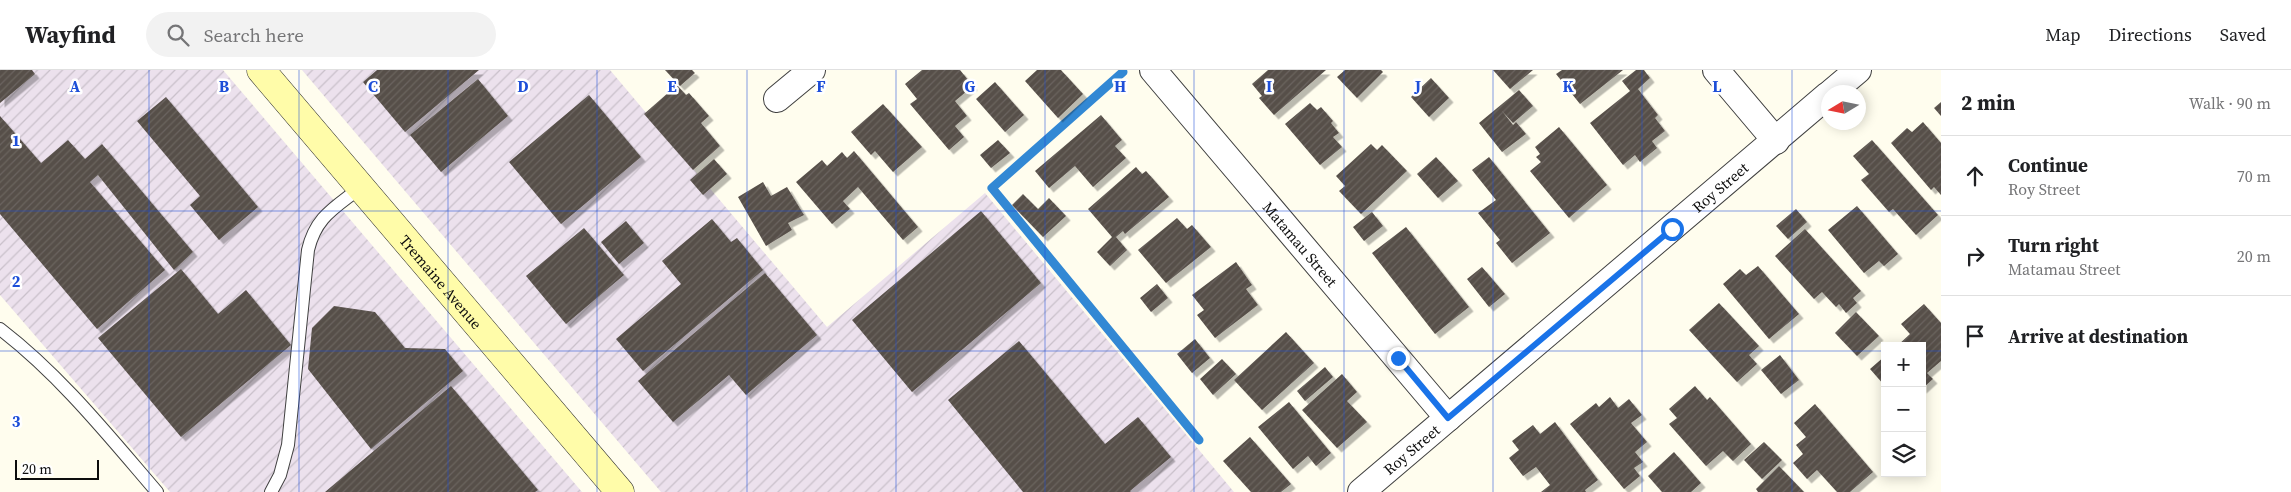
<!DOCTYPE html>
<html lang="en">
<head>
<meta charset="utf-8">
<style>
	body { margin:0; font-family:"Source Serif 4",serif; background:#f2f2f2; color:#202124 }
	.controls { position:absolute; right:15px; bottom:15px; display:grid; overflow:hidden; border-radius:0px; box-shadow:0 2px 12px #0003 }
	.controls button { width:45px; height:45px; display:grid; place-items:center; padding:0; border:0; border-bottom:1px solid #e0e0e0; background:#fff; color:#202124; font:25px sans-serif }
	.compass { position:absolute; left:1821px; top:15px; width:45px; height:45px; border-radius:50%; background:#fff; box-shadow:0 2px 12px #0003; rotate:260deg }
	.scale { position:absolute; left:15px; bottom:12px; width:84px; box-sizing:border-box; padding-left:5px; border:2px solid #0d0d0d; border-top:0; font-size:14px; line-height:18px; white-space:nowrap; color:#0d0d0d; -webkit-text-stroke:4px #fff; paint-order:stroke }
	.stop { position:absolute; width:15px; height:15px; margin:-11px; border:4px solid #1a73e8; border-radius:50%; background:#fff }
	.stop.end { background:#1a73e8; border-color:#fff; box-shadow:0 1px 5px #0008 }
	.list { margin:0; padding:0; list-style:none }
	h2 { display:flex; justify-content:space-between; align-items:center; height:65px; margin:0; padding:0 20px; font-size:21px }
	h2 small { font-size:16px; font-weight:400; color:#757577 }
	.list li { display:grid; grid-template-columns:32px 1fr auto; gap:15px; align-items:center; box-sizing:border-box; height:80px; padding:0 20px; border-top:1px solid #e0e0e0 }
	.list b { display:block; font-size:19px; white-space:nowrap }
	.list p { margin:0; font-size:16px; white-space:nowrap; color:#757577 }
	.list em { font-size:16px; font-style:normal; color:#757577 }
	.icon { flex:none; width:28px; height:28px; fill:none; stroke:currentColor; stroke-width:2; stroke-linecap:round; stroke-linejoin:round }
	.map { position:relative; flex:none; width:1941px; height:422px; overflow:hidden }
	header { display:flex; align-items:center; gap:30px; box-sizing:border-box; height:70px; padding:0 25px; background:#fff; border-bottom:1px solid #e0e0e0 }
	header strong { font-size:24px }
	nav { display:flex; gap:28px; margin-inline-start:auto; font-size:18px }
	.search { width:350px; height:45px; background:#f2f2f2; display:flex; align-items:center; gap:12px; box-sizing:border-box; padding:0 18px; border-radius:28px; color:#757577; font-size:19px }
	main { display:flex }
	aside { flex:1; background:#fff }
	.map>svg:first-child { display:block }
	.industrial { fill:url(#industrial-furrows) }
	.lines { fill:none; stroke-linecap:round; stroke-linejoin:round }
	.stream { stroke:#3288d4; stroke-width:9 }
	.building { fill:url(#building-hatch); filter:url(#shadow) }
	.service-casing { stroke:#404040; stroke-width:14 }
	.minor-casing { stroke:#404040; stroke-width:28 }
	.secondary-casing { stroke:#2f2f2f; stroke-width:29 }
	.service { stroke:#fff; stroke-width:12 }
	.minor { stroke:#fff; stroke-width:26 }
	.secondary { stroke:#fffca9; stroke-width:28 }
	.route { stroke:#1a73e8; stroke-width:6 }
	.grid { fill:none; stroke:#1d4ed8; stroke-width:1; stroke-opacity:0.55 }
	.labels { text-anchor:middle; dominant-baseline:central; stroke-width:5; stroke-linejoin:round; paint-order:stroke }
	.street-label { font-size:15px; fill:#0d0d0d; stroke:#fff }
	.grid-label { font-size:16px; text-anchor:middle; font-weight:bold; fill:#1d4ed8; stroke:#fff; stroke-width:5; stroke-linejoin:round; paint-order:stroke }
</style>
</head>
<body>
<header>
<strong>Wayfind</strong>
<div class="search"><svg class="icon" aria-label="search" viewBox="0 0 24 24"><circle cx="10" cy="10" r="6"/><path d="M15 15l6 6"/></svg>Search here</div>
<nav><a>Map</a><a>Directions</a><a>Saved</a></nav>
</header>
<main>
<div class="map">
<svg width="1941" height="422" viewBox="0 0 1941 422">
	<defs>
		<pattern id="industrial-furrows" width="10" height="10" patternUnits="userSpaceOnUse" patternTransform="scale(1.25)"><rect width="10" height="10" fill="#ece1ed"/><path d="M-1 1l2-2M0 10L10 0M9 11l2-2" fill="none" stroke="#c9c0ca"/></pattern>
		<pattern id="building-hatch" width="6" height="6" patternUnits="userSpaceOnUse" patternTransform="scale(1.25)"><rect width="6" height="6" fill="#574f49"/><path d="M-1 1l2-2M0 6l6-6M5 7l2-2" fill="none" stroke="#6a645f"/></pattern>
		<filter id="shadow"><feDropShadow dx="4.5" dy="4.5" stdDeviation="0" flood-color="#0004"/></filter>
	</defs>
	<rect width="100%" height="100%" fill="#fffdee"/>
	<!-- industrial -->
	<path class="industrial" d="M0,0H223L582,422H170L0,225Z
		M302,0H610L827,257L985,123L1234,422H661Z"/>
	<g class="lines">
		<!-- stream -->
		<path class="stream" d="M1123,2L992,118L1199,370"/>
	</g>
	<!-- building -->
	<path class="building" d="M0,0H32L35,4L0,33Z
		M377,0H479L405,62L363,12Z
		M665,0H692L695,3L680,16Z
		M922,0H960L973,16L955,31L967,46L955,56L964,67L949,80L910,34L917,29L905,14Z
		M1037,0H1061L1083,24L1058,48L1025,11Z
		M1268,0H1326L1274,45L1259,28L1262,26L1252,14Z
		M1345,0H1381L1383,2L1357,28L1337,7Z
		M1493,0H1533L1510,19Z
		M1562,0H1623L1580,34L1556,4Z
		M1636,0H1644L1650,8L1638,19L1658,45L1655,48L1665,61L1652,71L1657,78L1640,92L1635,85L1623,95L1590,53L1630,21L1622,11Z
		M1431,8L1449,28L1429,47L1411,27Z
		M478,9L508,46L441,102L410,65Z
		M995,12L1024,45L1005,62L976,29Z
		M677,15L686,25L689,23L709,46L701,53L720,76L693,100L644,44Z
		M1519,20L1533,36L1513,53L1502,41L1513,55L1516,52L1526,64L1502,82L1479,53Z
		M589,25L641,87L561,154L509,92Z
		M166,27L258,137L219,170L190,135L200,126L137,51Z
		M1941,32V46L1934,38Z
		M1310,33L1317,40L1321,37L1333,51L1331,53L1339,63L1333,67L1342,77L1320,95L1285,54Z
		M883,34L922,77L893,102L875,81L871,85L851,62Z
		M1101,45L1122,70L1115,76L1126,88L1093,117L1075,96L1049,118L1035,101Z
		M0,46L41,93L68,70L85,89L102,74L193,182L174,200L98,105L90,112L165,200L97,259L0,144Z
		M1923,52L1941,73V125L1934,117L1931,120L1891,73L1907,58L1912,62Z
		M1559,57L1607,115L1569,148L1530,101L1541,92L1536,87L1540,84L1535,77Z
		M998,70L1010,83L991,98L980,85Z
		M1872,70L1938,145L1916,165L1893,139L1889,142L1861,110L1869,104L1853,86Z
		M1371,74L1377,80L1382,75L1407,101L1361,144L1339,121L1345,116L1336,106Z
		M854,81L918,157L903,170L858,117L843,131L850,139L832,154L796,112L822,90L827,96L842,82L847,88Z
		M1436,87L1458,111L1438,128L1417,104Z
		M1489,87L1550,163L1512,193L1496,173L1500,170L1478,143L1496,130L1472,100Z
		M714,89L727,104L703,125L690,110Z
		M1136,97L1142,104L1146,101L1169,127L1125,164L1123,161L1116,167L1127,180L1110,196L1097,182L1112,167L1088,139Z
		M763,112L771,126L787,117L804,145L788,153L792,160L766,176L738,127Z
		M1023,124L1038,139L1049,128L1066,146L1043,167L1012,135Z
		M1857,136L1898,184L1884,196L1879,191L1864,203L1828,160Z
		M1796,139L1807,152L1788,169L1776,156Z
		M981,141L1041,213L912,322L852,250Z
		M1372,142L1383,156L1364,171L1353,157Z
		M1177,148L1187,159L1192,155L1211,177L1166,213L1138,180Z
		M712,149L731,172L737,168L763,200L643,301L616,269L681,214L662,191Z
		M626,151L644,173L619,194L601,172Z
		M1406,157L1469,237L1435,264L1372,183Z
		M584,158L624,205L566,254L526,206Z
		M1805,159L1861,221L1853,228L1857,233L1846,243L1839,234L1836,237L1822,222L1814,229L1775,186Z
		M1236,192L1252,215L1246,219L1258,235L1215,268L1197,245L1204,240L1192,225Z
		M1758,196L1799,244L1769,269L1723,214L1740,199L1746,205Z
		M1482,197L1505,224L1489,237L1467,209Z
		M181,199L218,244L246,220L291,275L181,367L98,268Z
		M765,203L817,265L746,325L729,305L673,352L638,311Z
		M1157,214L1168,228L1151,242L1140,228Z
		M1719,233L1759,276L1749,285L1757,294L1737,312L1689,260Z
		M1924,234L1941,253V291L1927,303L1933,309L1922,319V276H1897L1910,264L1901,254Z
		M334,236L375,242L405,278L445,279L463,301L371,379L308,299L312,258Z
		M1856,242L1879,266L1857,286L1835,263Z
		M1286,262L1314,293L1262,340L1234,310Z
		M1195,269L1210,288L1192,303L1177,284Z
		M1019,271L1105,374L1138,347L1171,387L1130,421L1131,422H1023L948,330Z
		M1780,285L1799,310L1781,324L1761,300Z
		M1885,286V316L1870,299Z
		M1222,289L1236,304L1213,325L1200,309Z
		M1325,297L1333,307L1305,331L1297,321Z
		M1342,304L1357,322L1347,331L1367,352L1337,378L1302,340Z
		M451,316L538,420L535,422H325Z
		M1695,316L1707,330L1710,327L1751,374L1733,391L1723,381L1706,396L1669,354L1677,348L1669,339Z
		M1610,327L1618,338L1629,329L1642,345L1631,353L1647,372L1635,382L1643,392L1634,398L1640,406L1624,419L1570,354L1596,333L1599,337Z
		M1289,332L1331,383L1316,396L1308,386L1293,399L1258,357Z
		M1815,334L1873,402L1850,422H1837L1817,400L1807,409L1793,393L1803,384L1796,375L1806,367L1794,353Z
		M1555,352L1598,410L1585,420L1586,422H1541L1550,415L1536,397L1523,406L1509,388L1519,380L1512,371L1533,355L1540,364Z
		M1250,367L1291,414L1281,422H1251L1223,391Z
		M1764,372L1782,390L1762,409L1744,390Z
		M1674,382L1701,413L1691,422H1662L1648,406Z
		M1779,396L1804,422H1758L1756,419Z"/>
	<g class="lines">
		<defs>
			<path id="service" d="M0,259C60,305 108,365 157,422
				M271,422L280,405L288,375L308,180C316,146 335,138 361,117"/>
			<g id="minor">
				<path id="s1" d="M1153,0L1448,348"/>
				<path d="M1716,0L1776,71"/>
				<path d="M1832,22L1858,0"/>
				<path d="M777,29L812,0"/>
				<path id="s2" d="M1361,422L1828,25"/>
			</g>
			<g id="secondary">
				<path id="s3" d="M261,0L620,422"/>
			</g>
		</defs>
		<!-- service casing -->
		<use href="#service" class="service-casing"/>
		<!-- minor casing -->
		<use href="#minor" class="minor-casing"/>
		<!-- secondary casing -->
		<use href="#secondary" class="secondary-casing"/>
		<!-- service -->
		<use href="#service" class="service"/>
		<!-- minor -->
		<use href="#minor" class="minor"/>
		<!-- secondary -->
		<use href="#secondary" class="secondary"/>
	</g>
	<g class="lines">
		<!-- route -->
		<path class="route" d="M1398,288L1448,348L1672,159"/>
	</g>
	<!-- grid -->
	<path class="grid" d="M149,0V422M299,0V422M448,0V422M597,0V422M747,0V422M896,0V422M1045,0V422M1194,0V422M1344,0V422M1493,0V422M1642,0V422M1792,0V422M0,141H1941M0,281H1885M1922,281H1941"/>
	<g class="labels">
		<!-- street labels -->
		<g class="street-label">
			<text stroke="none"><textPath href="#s2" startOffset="471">Roy Street</textPath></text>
			<text stroke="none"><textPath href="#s1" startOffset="228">Matamau Street</textPath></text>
			<text stroke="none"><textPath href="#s3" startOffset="278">Tremaine Avenue</textPath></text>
			<text stroke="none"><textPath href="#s2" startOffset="66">Roy Street</textPath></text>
		</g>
	</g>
	<g class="grid-label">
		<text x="75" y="22">A</text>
		<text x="224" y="22">B</text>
		<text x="373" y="22">C</text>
		<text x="523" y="22">D</text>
		<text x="672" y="22">E</text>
		<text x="821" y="22">F</text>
		<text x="970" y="22">G</text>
		<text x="1120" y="22">H</text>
		<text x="1269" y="22">I</text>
		<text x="1418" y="22">J</text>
		<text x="1568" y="22">K</text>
		<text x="1717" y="22">L</text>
		<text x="16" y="76">1</text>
		<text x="16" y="217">2</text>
		<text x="16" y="357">3</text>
	</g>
</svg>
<div class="controls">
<button>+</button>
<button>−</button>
<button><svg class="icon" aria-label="layers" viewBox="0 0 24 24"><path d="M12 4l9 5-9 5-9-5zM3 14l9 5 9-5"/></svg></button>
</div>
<svg class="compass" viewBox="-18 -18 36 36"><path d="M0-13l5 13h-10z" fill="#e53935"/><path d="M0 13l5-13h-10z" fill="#757577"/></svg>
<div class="scale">20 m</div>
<div class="stop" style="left:1672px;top:159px"></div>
<div class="stop end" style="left:1398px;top:288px"></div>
</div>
<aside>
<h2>2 min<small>Walk · 90 m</small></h2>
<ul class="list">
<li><svg class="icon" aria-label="ahead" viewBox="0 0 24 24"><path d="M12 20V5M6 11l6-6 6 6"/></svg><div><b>Continue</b><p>Roy Street</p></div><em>70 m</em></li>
<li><svg class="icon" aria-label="right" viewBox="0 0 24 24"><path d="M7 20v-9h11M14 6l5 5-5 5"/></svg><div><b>Turn right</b><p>Matamau Street</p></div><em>20 m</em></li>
<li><svg class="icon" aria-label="arrive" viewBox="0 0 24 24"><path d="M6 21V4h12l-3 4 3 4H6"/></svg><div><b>Arrive at destination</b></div></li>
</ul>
</aside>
</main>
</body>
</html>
